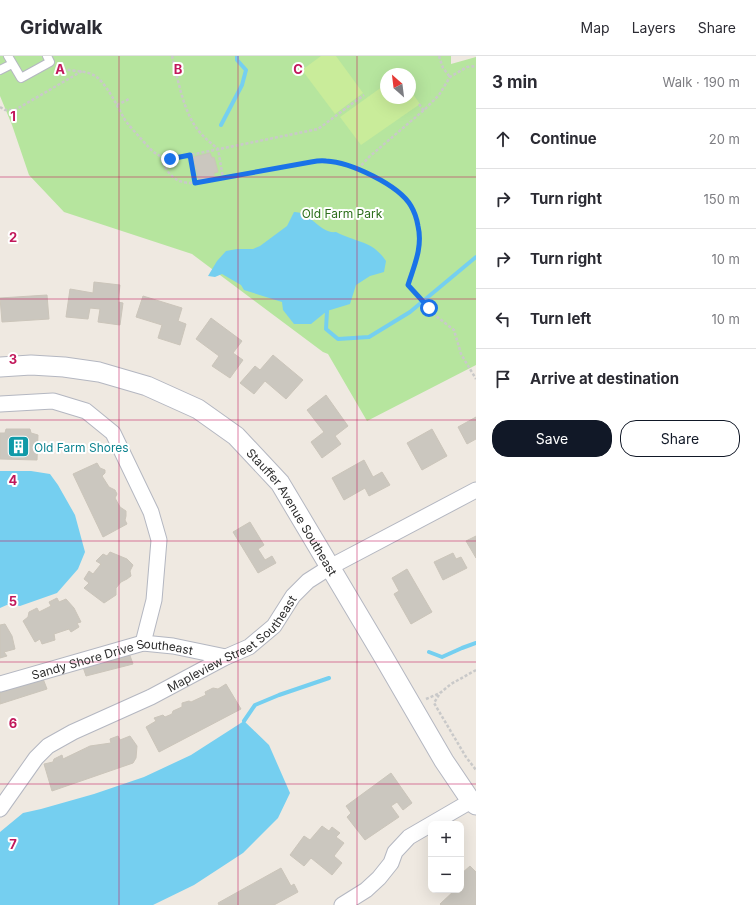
<!DOCTYPE html>
<html lang="en">
<head>
<meta charset="utf-8">
<style>
	body { margin:0; font-family:Inter,sans-serif; background:#f7f7f7; color:#2b2b33 }
	.controls { position:absolute; right:12px; bottom:12px; display:grid; overflow:hidden; border-radius:8px; box-shadow:0 4px 16px #0002 }
	.controls button { width:36px; height:36px; display:grid; place-items:center; padding:0; border:0; border-bottom:1px solid #e1e1e2; background:#fff; color:#2b2b33; font:20px sans-serif }
	.compass { position:absolute; left:380px; top:12px; width:36px; height:36px; border-radius:50%; background:#fff; box-shadow:0 4px 16px #0002; rotate:332deg }
	.stop { position:absolute; width:12px; height:12px; margin:-9px; border:3px solid #1a73e8; border-radius:50%; background:#fff }
	.stop.end { background:#1a73e8; border-color:#fff; box-shadow:0 1px 4px #0008 }
	.list { margin:0; padding:0; list-style:none }
	h2 { display:flex; justify-content:space-between; align-items:center; height:52px; margin:0; padding:0 16px; font-size:17px }
	h2 small { font-size:13px; font-weight:400; color:#7c7c81 }
	.list li { display:grid; grid-template-columns:26px 1fr auto; gap:12px; align-items:center; box-sizing:border-box; height:60px; padding:0 16px; border-top:1px solid #e1e1e2 }
	.list b { display:block; font-size:15px; white-space:nowrap }
	.list em { font-size:13px; font-style:normal; color:#7c7c81 }
	.actions { display:flex; gap:8px; padding:12px 16px }
	.actions a { flex:1; padding:9px 0; border:1px solid #111827; border-radius:16px; text-align:center; font-size:14px; color:#111827 }
	.actions .main { background:#111827; color:#fff }
	.icon { flex:none; width:22px; height:22px; fill:none; stroke:currentColor; stroke-width:2; stroke-linecap:round; stroke-linejoin:round }
	.map { position:relative; flex:none; width:476px; height:849px; overflow:hidden }
	header { display:flex; align-items:center; gap:24px; box-sizing:border-box; height:56px; padding:0 20px; background:#fff; border-bottom:1px solid #e1e1e2 }
	header strong { font-size:19px }
	nav { display:flex; gap:22px; margin-inline-start:auto; font-size:14px }
	main { display:flex }
	aside { flex:1; background:#fff }
	.map>svg:first-child { display:block }
	.green { fill:#b6e59e; fill-rule:evenodd }
	.pitch { fill:#c9ec9a }
	.water { fill:#75cff0 }
	.lines { fill:none; stroke-linecap:round; stroke-linejoin:round }
	.stream { stroke:#75cff0; stroke-width:4 }
	.building { fill:#cbc7bf; stroke:#cbc5ba }
	.service-casing { stroke:#b4b7c1; stroke-width:10 }
	.minor-casing { stroke:#b4b7c1; stroke-width:17 }
	.tertiary-casing { stroke:#b4b7c1; stroke-width:21 }
	.path { stroke:#c9c9c9; stroke-width:2.5; stroke-dasharray:3 2; stroke-linecap:butt }
	.service { stroke:#fff; stroke-width:8 }
	.minor { stroke:#fff; stroke-width:15 }
	.tertiary { stroke:#fff; stroke-width:19 }
	.route { stroke:#1a73e8; stroke-width:5 }
	.grid { fill:none; stroke:#c2185b; stroke-width:1; stroke-opacity:0.55 }
	.labels { text-anchor:middle; dominant-baseline:central; stroke-width:4; stroke-linejoin:round; paint-order:stroke }
	.park-label { font-size:12px; fill:#2c6e1b; stroke:#fff }
	.culture-label { font-size:12px; fill:#0d838f; stroke:#fff; text-anchor:start }
	.street-label { font-size:12px; fill:#2e2e2e; stroke:#fff }
	.grid-label { font-size:13px; text-anchor:middle; font-weight:bold; fill:#c2185b; stroke:#fff; stroke-width:4; stroke-linejoin:round; paint-order:stroke }
</style>
</head>
<body>
<header>
<strong>Gridwalk</strong>
<nav><a>Map</a><a>Layers</a><a>Share</a></nav>
</header>
<main>
<div class="map">
<svg width="476" height="849" viewBox="0 0 476 849">
	<rect width="100%" height="100%" fill="#efe9e1"/>
	<!-- green -->
	<path class="green" d="M0,0H451V8L476,1V309L367,365L328,298L323,296L192,198L64,156L29,119L12,69L0,40ZM386,18H410V42H386Z"/>
	<!-- pitch -->
	<path class="pitch" d="M321,0H336L363,37L335,58L302,14Z
		M386,28V42H410V34L420,48L361,89L340,61Z"/>
	<!-- water -->
	<path class="water" d="M294,156C311,156 320,178 336,176C357,187 372,184 386,205L384,216L370,220L356,229L350,248L327,255L311,268H294L283,254L282,246L244,234L241,229L222,218L215,221L208,220L217,205L226,195L237,193H253L260,190L287,170Z
		M0,415H31L50,418L58,429L75,459L85,496L78,513L57,537L20,550L9,548L0,552Z
		M244,665L269,689L290,737L278,762L243,797L194,829L153,849H0V776L23,757L41,753L94,738L144,721L191,699Z"/>
	<g class="lines">
		<!-- stream -->
		<path class="stream" d="M221,69L242,29L246,14L237,4V0
			M327,255L326,273L338,283L369,281L410,256L476,201
			M429,596L442,601L462,592L476,587
			M244,665L255,649L279,639L329,622"/>
	</g>
	<!-- building -->
	<path class="building" d="M210,97L212,102L214,101L218,116L214,117V121L199,125L193,101Z
		M94,226L120,229L118,246L123,247L120,269L98,266L100,253L90,252L88,263L66,261L70,233L93,237Z
		M47,239L49,263L2,266L0,242Z
		M143,240L182,252L178,265L186,268L180,289L158,282L162,269L136,261Z
		M211,262L242,285L233,297L243,304L230,322L212,310L219,300L196,283Z
		M273,299L303,324L286,343L265,325L254,338L240,327L255,310L260,314Z
		M326,339L348,370L335,380L341,388L322,402L311,386L324,376L307,354Z
		M476,361V383L467,388L458,371Z
		M6,373H30L31,377L38,379L37,404L0,403V377H5Z
		M432,373L447,400L422,414L407,387Z
		M364,404L373,421L382,416L390,429L369,440L365,432L344,444L332,422Z
		M97,407L100,412L105,414V417L102,420L109,431L115,434L117,438L115,442L120,451L126,455V460L125,464L127,468L103,481L73,418Z
		M250,466L264,489L258,493L265,504L272,500L276,507L258,517L233,476Z
		M476,480V502L466,485Z
		M110,496L127,503L133,509L130,515L131,520L127,523L121,526L116,532V539L104,547L84,532L89,527L84,523L89,515L93,518L101,508L96,505L103,498L107,500Z
		M453,497L456,503L461,501L467,512L443,524L434,506Z
		M407,513L432,556L411,568L394,538L399,535L392,522Z
		M57,542L59,546L66,543L74,552L81,566L77,567L79,571L71,576L69,573L54,578L55,584L42,588L40,583L35,586L23,565L28,561L29,556L37,552L39,556L51,550L49,546Z
		M5,568L12,580L15,593L4,596L7,600L0,602V569Z
		M128,594L133,608L86,620L82,608Z
		M42,620L47,633L0,648V633Z
		M226,628L241,653L159,696L146,671L156,665L154,662L163,659L165,661L172,658L173,655L182,651V647L189,645L191,646L206,639L205,636L213,632L218,633Z
		M118,680L120,684L130,680L137,690L136,702L133,707L52,735L44,708L53,706L54,703L62,699L63,703L90,690L111,687L110,683Z
		M391,717L412,747L403,754L397,746L391,750L399,761L365,784L347,761L351,757L346,750Z
		M322,770L329,775L332,771L340,777L336,781L344,787L334,800L342,807L332,819L311,802L304,810L290,799L304,780L310,784Z
		M470,810L476,816V849H441L440,848L455,834H461V828L464,825L461,823V818Z
		M281,812L291,830L294,828L298,836L274,849H219L218,847Z"/>
	<g class="lines">
		<defs>
			<path id="service" d="M8,0L21,22L50,6L47,0
				M0,14L12,8"/>
			<g id="minor">
				<path d="M0,348L53,345L86,355L113,377L151,456L159,484L154,544L143,587"/>
				<path id="s1" d="M0,628L143,587L173,590L226,601"/>
				<path id="s2" d="M0,753L36,702L48,690L73,676L151,641L226,601L249,591L274,570L293,540L308,525L330,511L476,434"/>
				<path d="M342,849L366,834L379,822L391,807L395,796L409,781L471,745"/>
			</g>
			<g id="tertiary">
				<path id="s3" d="M0,311L31,309L64,311L99,316L147,330L198,353L236,380L280,427L383,600L444,705L471,745L476,749"/>
			</g>
		</defs>
		<!-- service casing -->
		<use href="#service" class="service-casing"/>
		<!-- minor casing -->
		<use href="#minor" class="minor-casing"/>
		<!-- tertiary casing -->
		<use href="#tertiary" class="tertiary-casing"/>
		<!-- path -->
		<path class="path" d="M172,0C178,23 183,55 198,74C203,81 211,87 218,93L223,122L311,106L326,104L358,113L380,124L398,136L411,149L418,171L419,198L407,229L436,260L454,274L461,298L476,323
			M439,0L443,12L450,21
			M58,11C70,17 88,12 99,23C110,34 117,50 125,64C130,71 137,78 143,85C152,95 156,100 170,103L318,73L364,39
			M419,48L424,55
			M117,49L129,43
			M0,51L5,54H15L82,15
			M190,99L195,127
			M161,102C174,136 194,127 223,122
			M358,113L369,101L424,54L439,39L450,21L467,11L476,10
			M476,614L451,628L440,637L434,647L466,701L476,714
			M426,643L440,637"/>
		<!-- service -->
		<use href="#service" class="service"/>
		<!-- minor -->
		<use href="#minor" class="minor"/>
		<!-- tertiary -->
		<use href="#tertiary" class="tertiary"/>
	</g>
	<g class="lines">
		<!-- route -->
		<path class="route" d="M170,103L190,99L195,127L311,106C316,105 321,104 326,105C350,106 399,129 411,150C414,155 417,164 418,170C423,191 414,210 408,229L429,252"/>
	</g>
	<!-- grid -->
	<path class="grid" d="M119,0V849M238,0V849M357,0V849M0,121H476M0,243H476M0,364H476M0,485H476M0,606H476M0,728H476"/>
	<!-- icons -->
	<defs>
		<symbol id="building-square" viewBox="-11 -11 22 22"><rect x="-9" y="-9" width="18" height="18" rx="4" fill="#0f9aa8" stroke="#fff"/><path d="M-4-6H4V6H1V3H-1V6H-4ZM-2.5-4.3h1.7v1.8h-1.7ZM.8-4.3h1.7v1.8H.8ZM-2.5-1h1.7V.8h-1.7ZM.8-1h1.7V.8H.8Z" fill="#fff"/></symbol>
	</defs>
	<g fill-rule="evenodd">
		<use href="#building-square" x="6" y="378" width="25" height="25"/>
	</g>
	<g class="labels">
		<!-- park labels -->
		<g class="park-label">
			<text x="342" y="157">Old Farm Park</text>
		</g>
		<!-- culture labels -->
		<g class="culture-label">
			<text x="34" y="391">Old Farm Shores</text>
		</g>
		<!-- street labels -->
		<g class="street-label">
			<text stroke="none"><textPath href="#s3" startOffset="347">Stauffer Avenue Southeast</textPath></text>
			<text stroke="none"><textPath href="#s2" startOffset="292">Mapleview Street Southeast</textPath></text>
			<text stroke="none"><textPath href="#s1" startOffset="116">Sandy Shore Drive Southeast</textPath></text>
		</g>
	</g>
	<g class="grid-label">
		<text x="60" y="18">A</text>
		<text x="178" y="18">B</text>
		<text x="298" y="18">C</text>
		<text x="13" y="65">1</text>
		<text x="13" y="186">2</text>
		<text x="13" y="308">3</text>
		<text x="13" y="429">4</text>
		<text x="13" y="550">5</text>
		<text x="13" y="672">6</text>
		<text x="13" y="793">7</text>
	</g>
</svg>
<div class="controls">
<button>+</button>
<button>−</button>
</div>
<svg class="compass" viewBox="-18 -18 36 36"><path d="M0-13l5 13h-10z" fill="#e53935"/><path d="M0 13l5-13h-10z" fill="#7c7c81"/></svg>
<div class="stop" style="left:429px;top:252px"></div>
<div class="stop end" style="left:170px;top:103px"></div>
</div>
<aside>
<h2>3 min<small>Walk · 190 m</small></h2>
<ul class="list">
<li><svg class="icon" aria-label="ahead" viewBox="0 0 24 24"><path d="M12 20V5M6 11l6-6 6 6"/></svg><div><b>Continue</b></div><em>20 m</em></li>
<li><svg class="icon" aria-label="right" viewBox="0 0 24 24"><path d="M7 20v-9h11M14 6l5 5-5 5"/></svg><div><b>Turn right</b></div><em>150 m</em></li>
<li><svg class="icon" aria-label="right" viewBox="0 0 24 24"><path d="M7 20v-9h11M14 6l5 5-5 5"/></svg><div><b>Turn right</b></div><em>10 m</em></li>
<li><svg class="icon" aria-label="left" viewBox="0 0 24 24"><path d="M17 20v-9H6M10 6l-5 5 5 5"/></svg><div><b>Turn left</b></div><em>10 m</em></li>
<li><svg class="icon" aria-label="arrive" viewBox="0 0 24 24"><path d="M6 21V4h12l-3 4 3 4H6"/></svg><div><b>Arrive at destination</b></div></li>
</ul>
<div class="actions"><a class="main">Save</a><a>Share</a></div>
</aside>
</main>
</body>
</html>
